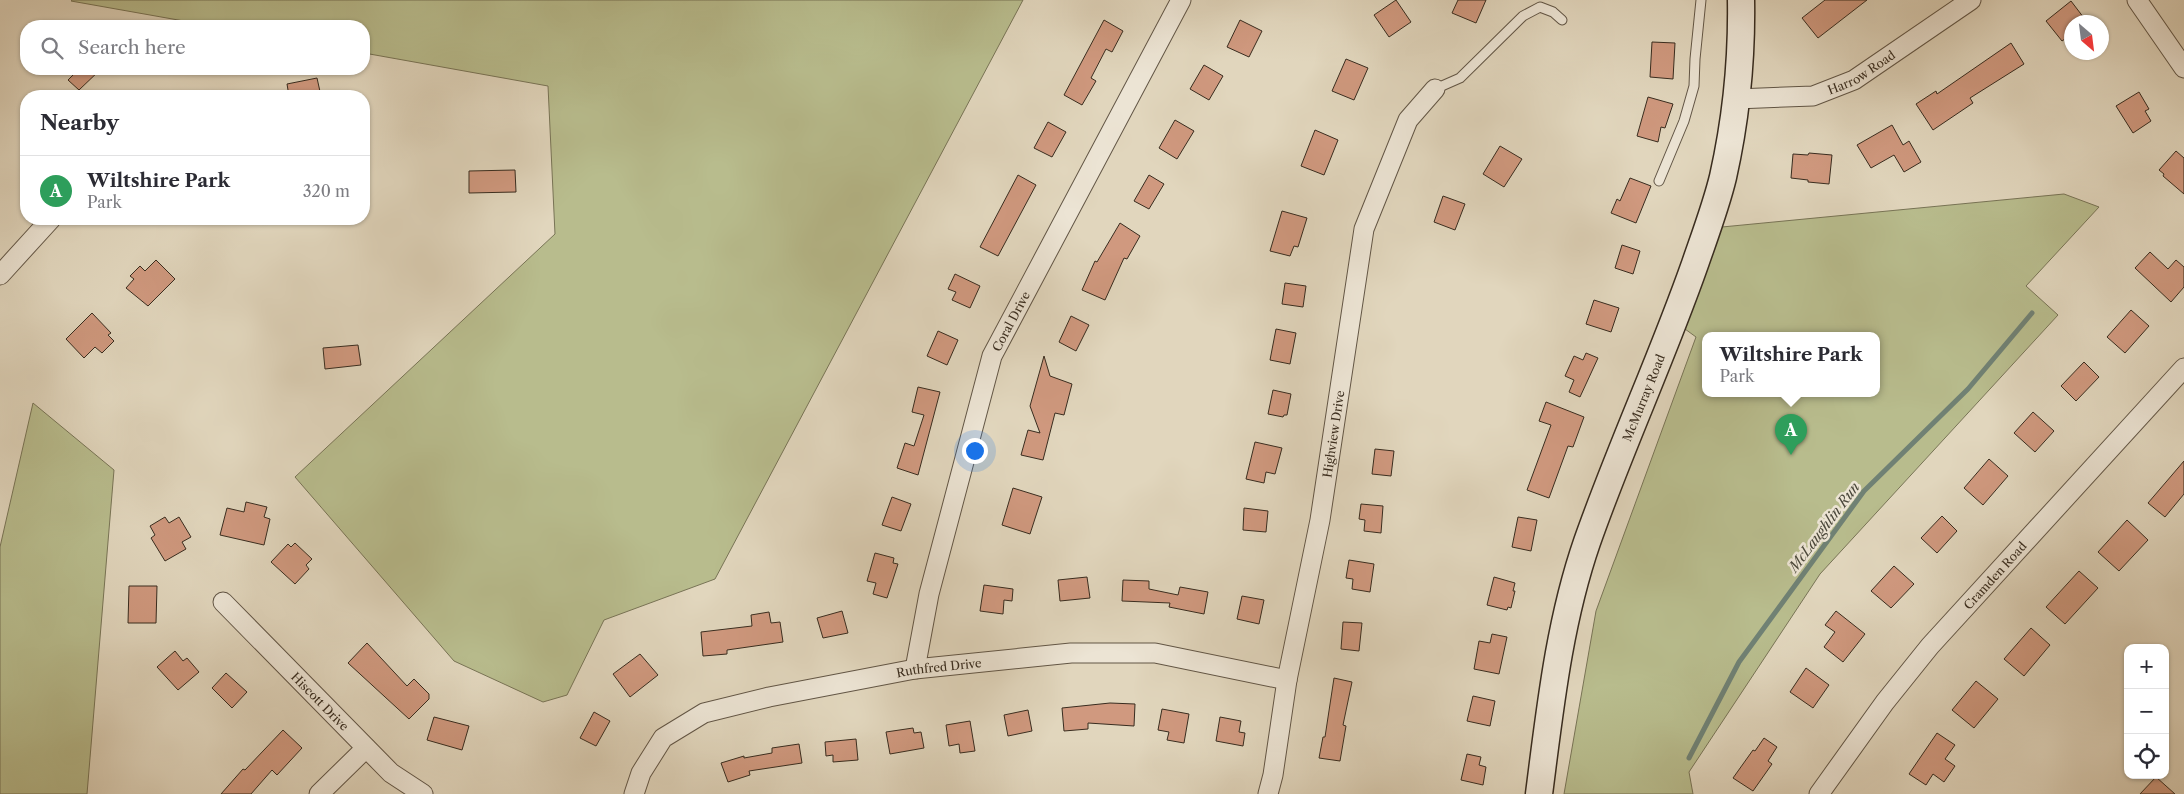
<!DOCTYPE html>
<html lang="en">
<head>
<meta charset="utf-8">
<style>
	body { margin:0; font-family:"Libre Caslon Text",serif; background:#f7f7f7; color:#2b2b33 }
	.controls { position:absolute; right:15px; bottom:15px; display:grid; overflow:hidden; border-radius:10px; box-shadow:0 1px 4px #0004 }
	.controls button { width:45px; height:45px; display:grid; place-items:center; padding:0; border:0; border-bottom:1px solid #e1e1e2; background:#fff; color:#2b2b33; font:25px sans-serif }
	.compass { position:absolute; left:2064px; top:15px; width:45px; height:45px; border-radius:50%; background:#fff; box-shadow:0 1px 4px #0004; rotate:152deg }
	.you { position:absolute; left:974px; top:450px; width:18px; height:18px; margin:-12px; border:4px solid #fff; border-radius:50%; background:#1a73e8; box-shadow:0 0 0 8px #1a73e833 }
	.badge { display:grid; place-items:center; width:32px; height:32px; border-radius:50%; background:#8f2418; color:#fff; font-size:16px; font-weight:700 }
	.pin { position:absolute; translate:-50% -41px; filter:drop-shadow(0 1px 2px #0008) }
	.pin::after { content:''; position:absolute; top:26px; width:18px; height:15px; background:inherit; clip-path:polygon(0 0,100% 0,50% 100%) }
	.popup { position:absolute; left:1702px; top:332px; width:178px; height:65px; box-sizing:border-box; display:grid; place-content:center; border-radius:10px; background:#fff; filter:drop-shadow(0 1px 4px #0005); font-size:16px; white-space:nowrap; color:#7c7c81 }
	.popup b { font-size:19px; color:#2b2b33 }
	.popup::after { content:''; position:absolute; left:50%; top:100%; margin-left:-10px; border:10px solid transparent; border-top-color:#fff }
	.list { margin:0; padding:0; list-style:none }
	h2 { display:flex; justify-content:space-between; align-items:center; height:65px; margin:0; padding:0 20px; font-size:21px }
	h2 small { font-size:16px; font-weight:400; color:#7c7c81 }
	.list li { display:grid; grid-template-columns:32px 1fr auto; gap:15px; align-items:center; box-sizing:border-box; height:70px; padding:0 20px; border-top:1px solid #e1e1e2 }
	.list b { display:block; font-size:19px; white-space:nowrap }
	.list p { margin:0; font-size:16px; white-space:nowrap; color:#7c7c81 }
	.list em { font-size:16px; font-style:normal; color:#7c7c81 }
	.icon { flex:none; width:28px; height:28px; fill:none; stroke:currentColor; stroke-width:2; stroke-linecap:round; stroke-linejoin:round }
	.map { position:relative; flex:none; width:2184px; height:794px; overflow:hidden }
	.search { position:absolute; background:#fff; box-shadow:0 1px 4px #0004; left:20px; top:20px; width:350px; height:55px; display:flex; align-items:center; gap:12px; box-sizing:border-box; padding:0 18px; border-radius:20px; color:#7c7c81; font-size:19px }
	.panel { position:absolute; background:#fff; box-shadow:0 1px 4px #0004; left:20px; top:90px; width:350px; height:135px; border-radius:20px }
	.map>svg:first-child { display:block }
	.green { fill:#b8bc8d; stroke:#787456; fill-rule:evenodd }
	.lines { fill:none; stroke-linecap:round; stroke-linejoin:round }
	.stream { stroke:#708174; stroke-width:5 }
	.building { fill:#d0997f; stroke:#382c1f }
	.lane-casing { stroke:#625646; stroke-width:11 }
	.street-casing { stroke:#625646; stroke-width:21 }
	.secondary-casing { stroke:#382c1f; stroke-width:29 }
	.lane { stroke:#ece4d4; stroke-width:9 }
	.street { stroke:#ece4d4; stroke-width:19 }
	.secondary { stroke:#ece4d4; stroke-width:26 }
	.labels { text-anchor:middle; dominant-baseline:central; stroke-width:5; stroke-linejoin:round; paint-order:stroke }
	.street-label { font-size:12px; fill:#382c1f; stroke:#ece4d4 }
	.water-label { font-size:14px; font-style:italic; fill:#4b483b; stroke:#ece4d4 }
</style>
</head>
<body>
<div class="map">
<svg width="2184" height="794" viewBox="0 0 2184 794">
	<rect width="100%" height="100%" fill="#e1d6bd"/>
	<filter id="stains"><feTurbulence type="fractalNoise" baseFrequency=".004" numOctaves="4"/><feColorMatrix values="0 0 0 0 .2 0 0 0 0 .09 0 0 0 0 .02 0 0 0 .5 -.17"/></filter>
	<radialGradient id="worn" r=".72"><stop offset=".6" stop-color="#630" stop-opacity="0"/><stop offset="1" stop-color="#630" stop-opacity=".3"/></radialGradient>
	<!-- green -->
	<path class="green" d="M72,0H1023L715,579L604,620L567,695L543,702L454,661L295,477L555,234L548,86L364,53V26H212L71,1Z
		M2064,194L2099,207L2026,286L2058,315L1820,574L1689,772L1693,794H1564L1596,611L1696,337L1685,329L1722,227ZM1706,336H1876V394H1706Z
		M33,403L114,470L87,794H0V547Z"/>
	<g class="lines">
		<!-- stream -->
		<path class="stream" d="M1689,758L1739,662L1864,491L1968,389L2032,313"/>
	</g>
	<!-- building -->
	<path class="building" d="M1396,0L1411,22L1389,37L1374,15Z
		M1458,0H1486L1476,23L1452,13Z
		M1825,0H1867L1818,38L1802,18Z
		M2071,1L2087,22H2072V34L2062,41L2046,21Z
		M1104,20L1123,31L1112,52L1106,49L1091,78L1096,81L1082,105L1064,95Z
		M1240,20L1262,31L1249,57L1227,47Z
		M1652,42L1675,43L1673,79L1650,77Z
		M2011,43L2024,64L1970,98L1973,103L1933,130L1916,104L1936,91L1937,94Z
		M1346,59L1368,68L1354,100L1332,91Z
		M1204,65L1223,76L1209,100L1190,89Z
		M79,69H101L79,90L68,80Z
		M317,78L321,96H289L287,84Z
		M2139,92L2149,109L2145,111L2151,121L2133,133L2116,106Z
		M1648,97L1673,104L1665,128L1661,127L1658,142L1637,136Z
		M1175,120L1194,131L1177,159L1159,148Z
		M1048,122L1066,132L1052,157L1034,148Z
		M1892,125L1903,145L1909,141L1921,162L1904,172L1894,155L1871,168L1857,145Z
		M1315,130L1338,140L1324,175L1301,166Z
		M1500,146L1522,159L1504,187L1483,174Z
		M2176,151L2184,158V194L2163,176L2164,174L2159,170Z
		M1809,153L1832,155L1829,184L1808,182V180L1791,178L1793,154L1808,155Z
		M515,170L516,192L469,193V171Z
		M1018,175L1036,185L998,256L980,247Z
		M1149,175L1164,184L1149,209L1134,201Z
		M1630,178L1651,186L1636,223L1611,213L1617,199L1620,201Z
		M1443,196L1465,204L1455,230L1434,222Z
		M1282,211L1307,218L1298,247L1294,246L1290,256L1270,251Z
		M1120,223L1140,236L1127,259L1124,258L1105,300L1082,290L1095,261L1097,262Z
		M1622,245L1640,251L1633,274L1615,268Z
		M2150,252L2168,269L2176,260L2184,267V287L2171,302L2135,268Z
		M156,260L175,279L148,306L126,288L134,279L130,276L140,266L145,271Z
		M955,274L980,286L970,308L952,300L956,292L948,289Z
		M1285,283L1306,286L1303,307L1282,304Z
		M1594,300L1619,308L1611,332L1586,324Z
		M2131,310L2149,326L2125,353L2107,337Z
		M92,313L111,333L108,335L114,341L102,353L95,347L84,358L66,339Z
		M1071,316L1089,325L1076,351L1059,342Z
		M1276,329L1296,333L1290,364L1270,360Z
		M938,331L958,340L947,365L927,356Z
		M358,345L361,365L325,369L323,348Z
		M1586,353L1598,358L1580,397L1569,392L1574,380L1565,376L1574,356L1583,360Z
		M1044,356L1050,376L1072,384L1064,415L1055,413L1043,460L1021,455L1028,430L1040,433L1030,406Z
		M2084,362L2099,377L2076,401L2061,386Z
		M918,387L940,392L918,475L897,468L905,443L914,446L924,415L912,412Z
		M1273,390L1291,394L1287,415H1284L1283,417L1268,414Z
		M1546,402L1584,417L1573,447L1568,446L1549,498L1527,490L1551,425L1539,421Z
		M2033,412L2054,431L2035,452L2014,433Z
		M1255,442L1282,448L1275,474L1266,472L1264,483L1246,479Z
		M1375,449L1394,451L1391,476L1372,474Z
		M1989,459L2008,476L1983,505L1964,488Z
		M2184,461V494L2165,517L2148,503Z
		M1013,488L1042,497L1030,534L1002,525Z
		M892,497L911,504L901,531L882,525Z
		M246,502L267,507L264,517L270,519L264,545L220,535L227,508L244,512Z
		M1361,504L1383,506L1381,533L1364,531L1365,520L1359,519Z
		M1244,508L1268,511L1266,532L1243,530Z
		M1942,516L1957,531L1937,553L1921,538Z
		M165,517L169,523L179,517L191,537L182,542L186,549L165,561L151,538L155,535L150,526Z
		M1518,517L1537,520L1531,551L1512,547Z
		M2127,520L2148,540L2119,571L2098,552Z
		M295,543L312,559L306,565L309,569L295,584L271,562L288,544L291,547Z
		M875,553L894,558L893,563L898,564L887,598L873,594L876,583L867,581Z
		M1349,560L1374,564L1370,592L1352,589L1353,579L1346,578Z
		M1894,566L1914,584L1891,608L1871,591Z
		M2079,571L2098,588L2065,624L2046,607Z
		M1087,577L1090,598L1060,601L1058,580Z
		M1494,577L1515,583L1513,591H1515L1511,608L1508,607L1507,610L1487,605Z
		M1123,580L1149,581V589L1178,595L1180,587L1208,592L1204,614L1169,607L1170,603L1122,601Z
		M984,585L1013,589L1012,601L1004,600L1003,614L980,611Z
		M129,586H157L156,623H128Z
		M1242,596L1264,600L1259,624L1237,619Z
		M842,611L848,633L823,638L817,618Z
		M1836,611L1865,634L1843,662L1824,647L1835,632L1825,625Z
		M769,612L771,623L780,622L783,642L727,650V654L703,656L701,632L752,626L751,615Z
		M1343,622L1362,623L1359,651L1341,649Z
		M2031,628L2050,645L2024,676L2004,659Z
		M1492,634L1507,637L1499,674L1474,669L1479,641L1490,643Z
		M367,643L407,686L414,679L429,694V699L409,719L348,663Z
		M175,651L183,661L187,658L199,672L178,690L157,667Z
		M640,654L658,675L630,697L613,674Z
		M1806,668L1829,685L1813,708L1790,692Z
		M226,673L247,692L232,708L212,688Z
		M1334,678L1352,682L1343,725L1346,726L1340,761L1319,758L1323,737H1325Z
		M1976,681L1998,699L1974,728L1952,710Z
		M1473,696L1495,701L1490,726L1467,721Z
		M1110,703L1135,704L1134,726L1088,723V729L1064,731L1062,708Z
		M1162,709L1189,714L1184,743L1167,740L1169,732L1158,730Z
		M1028,710L1032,731L1008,736L1004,715Z
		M594,712L610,721L596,746L580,738Z
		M434,717L469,726L462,750L427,740Z
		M1220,717L1241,721L1239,732L1245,733L1243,746L1216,741Z
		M970,721L975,751L960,753L959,744L949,746L946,725Z
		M913,728L914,733L921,732L924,748L890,754L886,732Z
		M283,730L302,748L277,775L272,770L251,794H221L243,769L245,770Z
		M1937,733L1955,745L1945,759L1955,766L1944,782L1933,774L1926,785L1909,774Z
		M1764,738L1777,747L1768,761L1772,764L1753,791L1733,778L1753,750L1755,751Z
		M856,739L858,760L833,762V755L826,756L825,742Z
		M799,744L802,763L749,771L750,775L728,782L721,763L744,756V758L772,753V748Z
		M1467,754L1481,757L1479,765L1486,767L1483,785L1461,780Z
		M2156,777L2175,794H2140Z"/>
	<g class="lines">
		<defs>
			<path id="lane" d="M1435,89L1460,78L1523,16L1540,7L1553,12L1562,20
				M1659,181L1684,121L1694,86L1695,59L1701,0"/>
			<g id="street">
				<path d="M2137,0L2184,68"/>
				<path id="s1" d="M1736,99L1813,96L1854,80L1971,0"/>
				<path d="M0,275L51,219"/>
				<path id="s2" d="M223,602L391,773L423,794"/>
				<path id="s3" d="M915,669L929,594L992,356L1181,0"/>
				<path d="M319,794L366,748"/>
				<path id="s4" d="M634,794L641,773L663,738L704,713L769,697L915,669L1071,653H1155L1287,680"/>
				<path id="s5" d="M1268,794L1273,775L1287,680L1320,520L1364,229L1408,120L1435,89"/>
				<path id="s6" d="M1819,794L1885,702L1930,646L2184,368"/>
			</g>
			<g id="secondary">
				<path id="s7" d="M1539,794C1550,709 1559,623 1587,542C1620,448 1662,358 1695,264C1705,235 1716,206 1723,177C1736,119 1742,59 1741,0"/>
			</g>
		</defs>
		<!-- lane casing -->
		<use href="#lane" class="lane-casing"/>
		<!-- street casing -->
		<use href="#street" class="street-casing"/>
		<!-- secondary casing -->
		<use href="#secondary" class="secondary-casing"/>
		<!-- lane -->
		<use href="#lane" class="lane"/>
		<!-- street -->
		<use href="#street" class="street"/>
		<!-- secondary -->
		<use href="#secondary" class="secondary"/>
	</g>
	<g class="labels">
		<!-- street labels -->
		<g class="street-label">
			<text stroke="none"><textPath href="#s1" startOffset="131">Harrow Road</textPath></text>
			<text stroke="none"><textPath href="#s3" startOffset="362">Coral Drive</textPath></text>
			<text stroke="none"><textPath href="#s7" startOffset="412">McMurray Road</textPath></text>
			<text stroke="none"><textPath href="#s5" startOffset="366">Highview Drive</textPath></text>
			<text stroke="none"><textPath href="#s6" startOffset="281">Cramden Road</textPath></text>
			<text stroke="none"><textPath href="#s4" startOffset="351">Ruthfred Drive</textPath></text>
			<text stroke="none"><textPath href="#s2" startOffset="139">Hiscott Drive</textPath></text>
		</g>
		<!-- water labels -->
		<g class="water-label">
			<text transform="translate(1824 527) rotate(-53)">McLaughlin Run</text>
		</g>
	</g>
	<rect width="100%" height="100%" filter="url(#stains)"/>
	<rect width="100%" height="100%" fill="url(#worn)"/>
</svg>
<div class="controls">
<button>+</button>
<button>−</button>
<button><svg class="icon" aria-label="locate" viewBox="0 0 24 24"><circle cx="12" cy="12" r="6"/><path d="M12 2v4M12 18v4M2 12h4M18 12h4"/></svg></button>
</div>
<svg class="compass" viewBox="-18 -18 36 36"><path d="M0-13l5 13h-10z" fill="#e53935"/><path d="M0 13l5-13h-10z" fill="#7c7c81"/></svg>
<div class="you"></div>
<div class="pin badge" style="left:1791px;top:455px;background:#2e9e5b">A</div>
<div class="popup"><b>Wiltshire Park</b>Park</div>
<div class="search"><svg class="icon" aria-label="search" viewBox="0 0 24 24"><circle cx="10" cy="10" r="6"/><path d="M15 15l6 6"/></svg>Search here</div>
<section class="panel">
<h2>Nearby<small></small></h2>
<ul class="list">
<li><span class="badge" style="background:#2e9e5b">A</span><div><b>Wiltshire Park</b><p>Park</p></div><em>320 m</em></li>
</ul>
</section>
</div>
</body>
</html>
